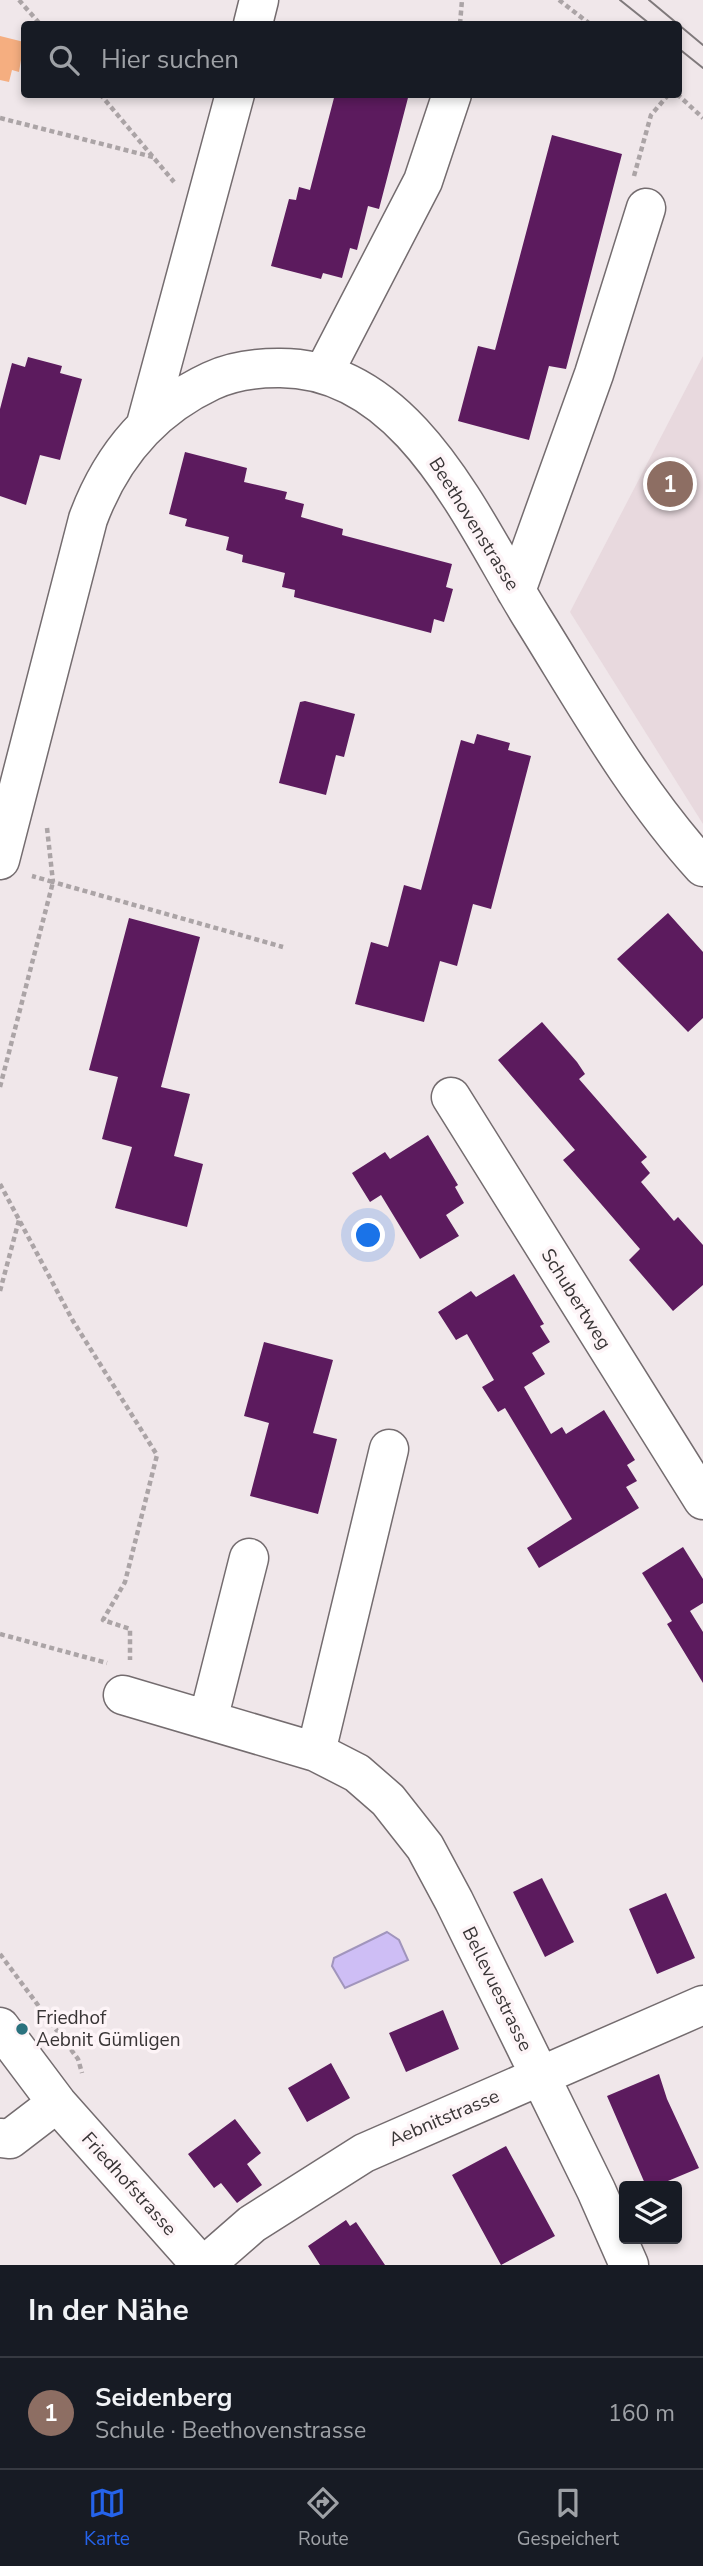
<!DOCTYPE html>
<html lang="de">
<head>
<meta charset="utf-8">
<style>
	body { margin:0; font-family:"Nunito Sans",sans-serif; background:#242831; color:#f1f3f6 }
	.controls { position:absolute; right:21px; bottom:21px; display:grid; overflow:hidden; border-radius:7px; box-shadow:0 4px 10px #0003 }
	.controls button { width:63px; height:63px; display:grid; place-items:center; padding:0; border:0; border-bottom:2px solid #363941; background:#171b24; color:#f1f3f6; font:35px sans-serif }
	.you { position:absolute; left:369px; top:1236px; width:24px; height:24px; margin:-18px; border:5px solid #fff; border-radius:50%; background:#1a73e8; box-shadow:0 0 0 10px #1a73e833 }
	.badge { display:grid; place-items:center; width:46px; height:46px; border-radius:50%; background:#2563eb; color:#fff; font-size:23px; font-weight:700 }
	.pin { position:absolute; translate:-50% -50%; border:4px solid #fff; box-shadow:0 2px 7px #0006 }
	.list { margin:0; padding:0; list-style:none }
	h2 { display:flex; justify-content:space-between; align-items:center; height:91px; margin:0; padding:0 28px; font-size:30px }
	h2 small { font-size:23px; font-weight:400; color:#9ea1a6 }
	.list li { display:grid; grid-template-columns:46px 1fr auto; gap:21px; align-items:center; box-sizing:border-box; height:112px; padding:0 28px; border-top:2px solid #363941 }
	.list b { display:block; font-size:26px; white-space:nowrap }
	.list p { margin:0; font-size:23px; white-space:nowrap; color:#9ea1a6 }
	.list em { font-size:23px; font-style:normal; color:#9ea1a6 }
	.icon { flex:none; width:38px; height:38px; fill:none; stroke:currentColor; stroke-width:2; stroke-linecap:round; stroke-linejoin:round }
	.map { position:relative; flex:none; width:703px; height:2265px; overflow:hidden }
	.search { position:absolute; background:#171b24; box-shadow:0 4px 10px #0003; left:21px; right:21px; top:21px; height:77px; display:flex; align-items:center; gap:18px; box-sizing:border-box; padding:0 24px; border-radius:7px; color:#9ea1a6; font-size:26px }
	.sheet { height:203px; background:#171b24 }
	nav { display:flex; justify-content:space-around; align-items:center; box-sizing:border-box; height:98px; border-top:2px solid #363941; background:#171b24; font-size:19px; color:#9ea1a6 }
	nav a { display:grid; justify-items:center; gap:4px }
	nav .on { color:#2563eb }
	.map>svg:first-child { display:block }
	.built { fill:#e8d9de }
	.green { fill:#f5ae80 }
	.water { fill:#cebef5; stroke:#a195bc; stroke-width:2 }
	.building { fill:#5c1b5e }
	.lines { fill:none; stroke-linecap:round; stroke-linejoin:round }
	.minor-casing { stroke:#746c6f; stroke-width:41 }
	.path { stroke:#aba4a6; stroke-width:4.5; stroke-dasharray:5 3.5; stroke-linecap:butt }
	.minor { stroke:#fff; stroke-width:38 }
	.tram { stroke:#7f797b; stroke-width:2 }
	.poi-dot { fill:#2b727e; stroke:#fdf4f7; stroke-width:2.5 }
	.labels { text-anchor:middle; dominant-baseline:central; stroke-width:7; stroke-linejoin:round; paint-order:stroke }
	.street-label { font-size:19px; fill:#393536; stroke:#fdf4f7 }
	.poi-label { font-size:19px; fill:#393536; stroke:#fdf4f7; text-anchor:start }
</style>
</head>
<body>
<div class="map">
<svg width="703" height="2265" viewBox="0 0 703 2265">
	<rect width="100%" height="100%" fill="#f0e7ea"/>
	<!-- built -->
	<path class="built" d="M703,356V824L570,612Z"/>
	<!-- green -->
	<path class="green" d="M0,36L24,42L19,72L12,70L9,82L0,80Z"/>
	<!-- water -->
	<path class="water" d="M387,1932L399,1940L408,1960L345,1988L332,1966L334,1958Z"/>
	<!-- building -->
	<path class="building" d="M335,94H409L379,209L368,206L357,250L350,248L342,278L323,273L321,279L271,266L289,199L296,200L299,187L310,190Z
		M552,135L622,154L566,369L549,366L529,440L458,421L478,346L495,350Z
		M28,357L62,366L60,373L82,379L60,460L40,455L26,505L0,496V409L12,363L25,367Z
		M185,452L247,468L244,482L287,492L285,499L304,504L301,517L343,529L342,535L452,564L446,587L453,589L444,622L434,619L431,633L294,597L295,590L282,587L285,573L242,562L243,555L226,550L229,537L185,526L187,519L169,514Z
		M305,701L355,714L344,757L336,755L326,795L279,783L300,702Z
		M477,734L510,743L508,750L531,756L491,909L473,904L457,966L440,961L424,1022L355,1004L371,942L388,947L404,885L421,890L461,740L474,744Z
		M668,913L703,952V1018L688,1032L617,959Z
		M129,918L200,937L161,1087L190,1094L174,1156L203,1164L187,1227L115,1208L132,1147L102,1139L118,1077L89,1070Z
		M542,1022L577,1062L585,1074L579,1079L647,1157L641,1162L650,1173L641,1182L674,1221L678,1217L703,1245V1285L673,1311L629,1260L640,1249L563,1160L575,1150L498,1060Z
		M428,1135L458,1185L455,1187L464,1203L446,1215L459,1236L420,1259L381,1195L370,1202L352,1173L385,1152L390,1159Z
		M514,1274L544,1324L540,1326L550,1342L532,1353L545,1374L524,1387L551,1434L562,1427L566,1434L604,1410L635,1460L627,1465L637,1481L626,1487L639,1508L539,1568L527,1548L572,1519L505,1408L498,1412L482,1387L494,1380L467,1334L456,1340L438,1312L471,1291L476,1297Z
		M264,1342L333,1360L313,1433L337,1439L318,1514L250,1496L269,1423L244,1416Z
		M683,1547L703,1579V1603L690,1611L703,1632V1683L667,1624L672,1621L642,1573Z
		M542,1878L574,1942L545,1957L513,1892Z
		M666,1893L695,1958L657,1974L629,1909Z
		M443,2010L459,2049L406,2072L389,2033Z
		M331,2063L350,2098L307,2122L288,2088Z
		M659,2074L667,2099L699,2168L656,2186H646L607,2096Z
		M235,2119L261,2153L247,2164L262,2185L237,2203L221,2183L214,2188L188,2154Z
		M506,2146L555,2236L501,2265L452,2175Z
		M346,2220L350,2226L356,2222L385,2265H320L308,2246Z"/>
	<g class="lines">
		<defs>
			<path id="minor" d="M253,24L259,0
				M323,374L423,181L452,94
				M146,424L235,94
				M516,591L594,374L646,208
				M0,860L88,519C111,457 151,409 211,381C232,371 255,368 278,368C410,366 474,525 533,619C586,704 635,792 703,867
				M451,1097L703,1500
				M123,1695L316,1752L357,1773L388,1800L425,1847L454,1901L596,2190L629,2265
				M208,1720L249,1558
				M316,1752L389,1449
				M0,2027L57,2103L201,2265
				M0,2138L10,2139L57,2103
				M205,2265L252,2224L364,2153L703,2005"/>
		</defs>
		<!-- minor casing -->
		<use href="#minor" class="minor-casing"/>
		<!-- path -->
		<path class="path" d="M19,0L40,24
			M559,0L590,24
			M460,24L462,0
			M100,94L174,182
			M677,94L703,118
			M0,118L153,157
			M634,176L651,115L669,94
			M47,828L53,882L283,947
			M0,1087L53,882L32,876
			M0,1184L73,1321L157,1455L125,1582L103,1620L130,1629V1660
			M0,1291L19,1220
			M0,1634L107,1663
			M0,1954L78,2059L82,2073"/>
		<!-- minor -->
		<use href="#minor" class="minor"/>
		<!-- tram -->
		<path class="tram" d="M620,0L650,24
			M649,0L703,45
			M678,48L703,68"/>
	</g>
	<!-- markers -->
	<circle class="poi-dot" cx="22" cy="2029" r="7"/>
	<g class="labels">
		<!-- street labels -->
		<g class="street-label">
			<text transform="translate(474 524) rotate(58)">Beethovenstrasse</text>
			<text transform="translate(576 1299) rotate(58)">Schubertweg</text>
			<text transform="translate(497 1989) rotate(64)">Bellevuestrasse</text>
			<text transform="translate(444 2118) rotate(-23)">Aebnitstrasse</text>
			<text transform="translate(129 2184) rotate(48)">Friedhofstrasse</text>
		</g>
		<!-- poi labels -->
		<g class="poi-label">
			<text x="36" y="2018">Friedhof<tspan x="36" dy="22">Aebnit Gümligen</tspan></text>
		</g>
	</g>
</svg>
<div class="controls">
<button><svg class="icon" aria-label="layers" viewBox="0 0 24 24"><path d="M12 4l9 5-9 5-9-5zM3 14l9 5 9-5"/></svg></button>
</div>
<div class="you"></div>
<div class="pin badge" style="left:670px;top:484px;background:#8d6e63">1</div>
<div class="search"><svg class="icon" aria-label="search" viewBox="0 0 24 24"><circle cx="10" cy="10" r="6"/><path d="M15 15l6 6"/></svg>Hier suchen</div>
</div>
<section class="sheet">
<h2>In der Nähe<small></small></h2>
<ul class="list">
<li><span class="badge" style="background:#8d6e63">1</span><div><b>Seidenberg</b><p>Schule · Beethovenstrasse</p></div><em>160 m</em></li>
</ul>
</section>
<nav>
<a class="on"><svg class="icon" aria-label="map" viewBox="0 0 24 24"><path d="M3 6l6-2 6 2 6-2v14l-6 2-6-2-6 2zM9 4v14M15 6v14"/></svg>Karte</a>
<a><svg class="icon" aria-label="directions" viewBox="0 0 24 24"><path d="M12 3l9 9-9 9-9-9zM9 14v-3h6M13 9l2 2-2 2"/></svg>Route</a>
<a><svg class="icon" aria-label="saved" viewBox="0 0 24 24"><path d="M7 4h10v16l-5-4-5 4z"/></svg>Gespeichert</a>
</nav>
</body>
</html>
